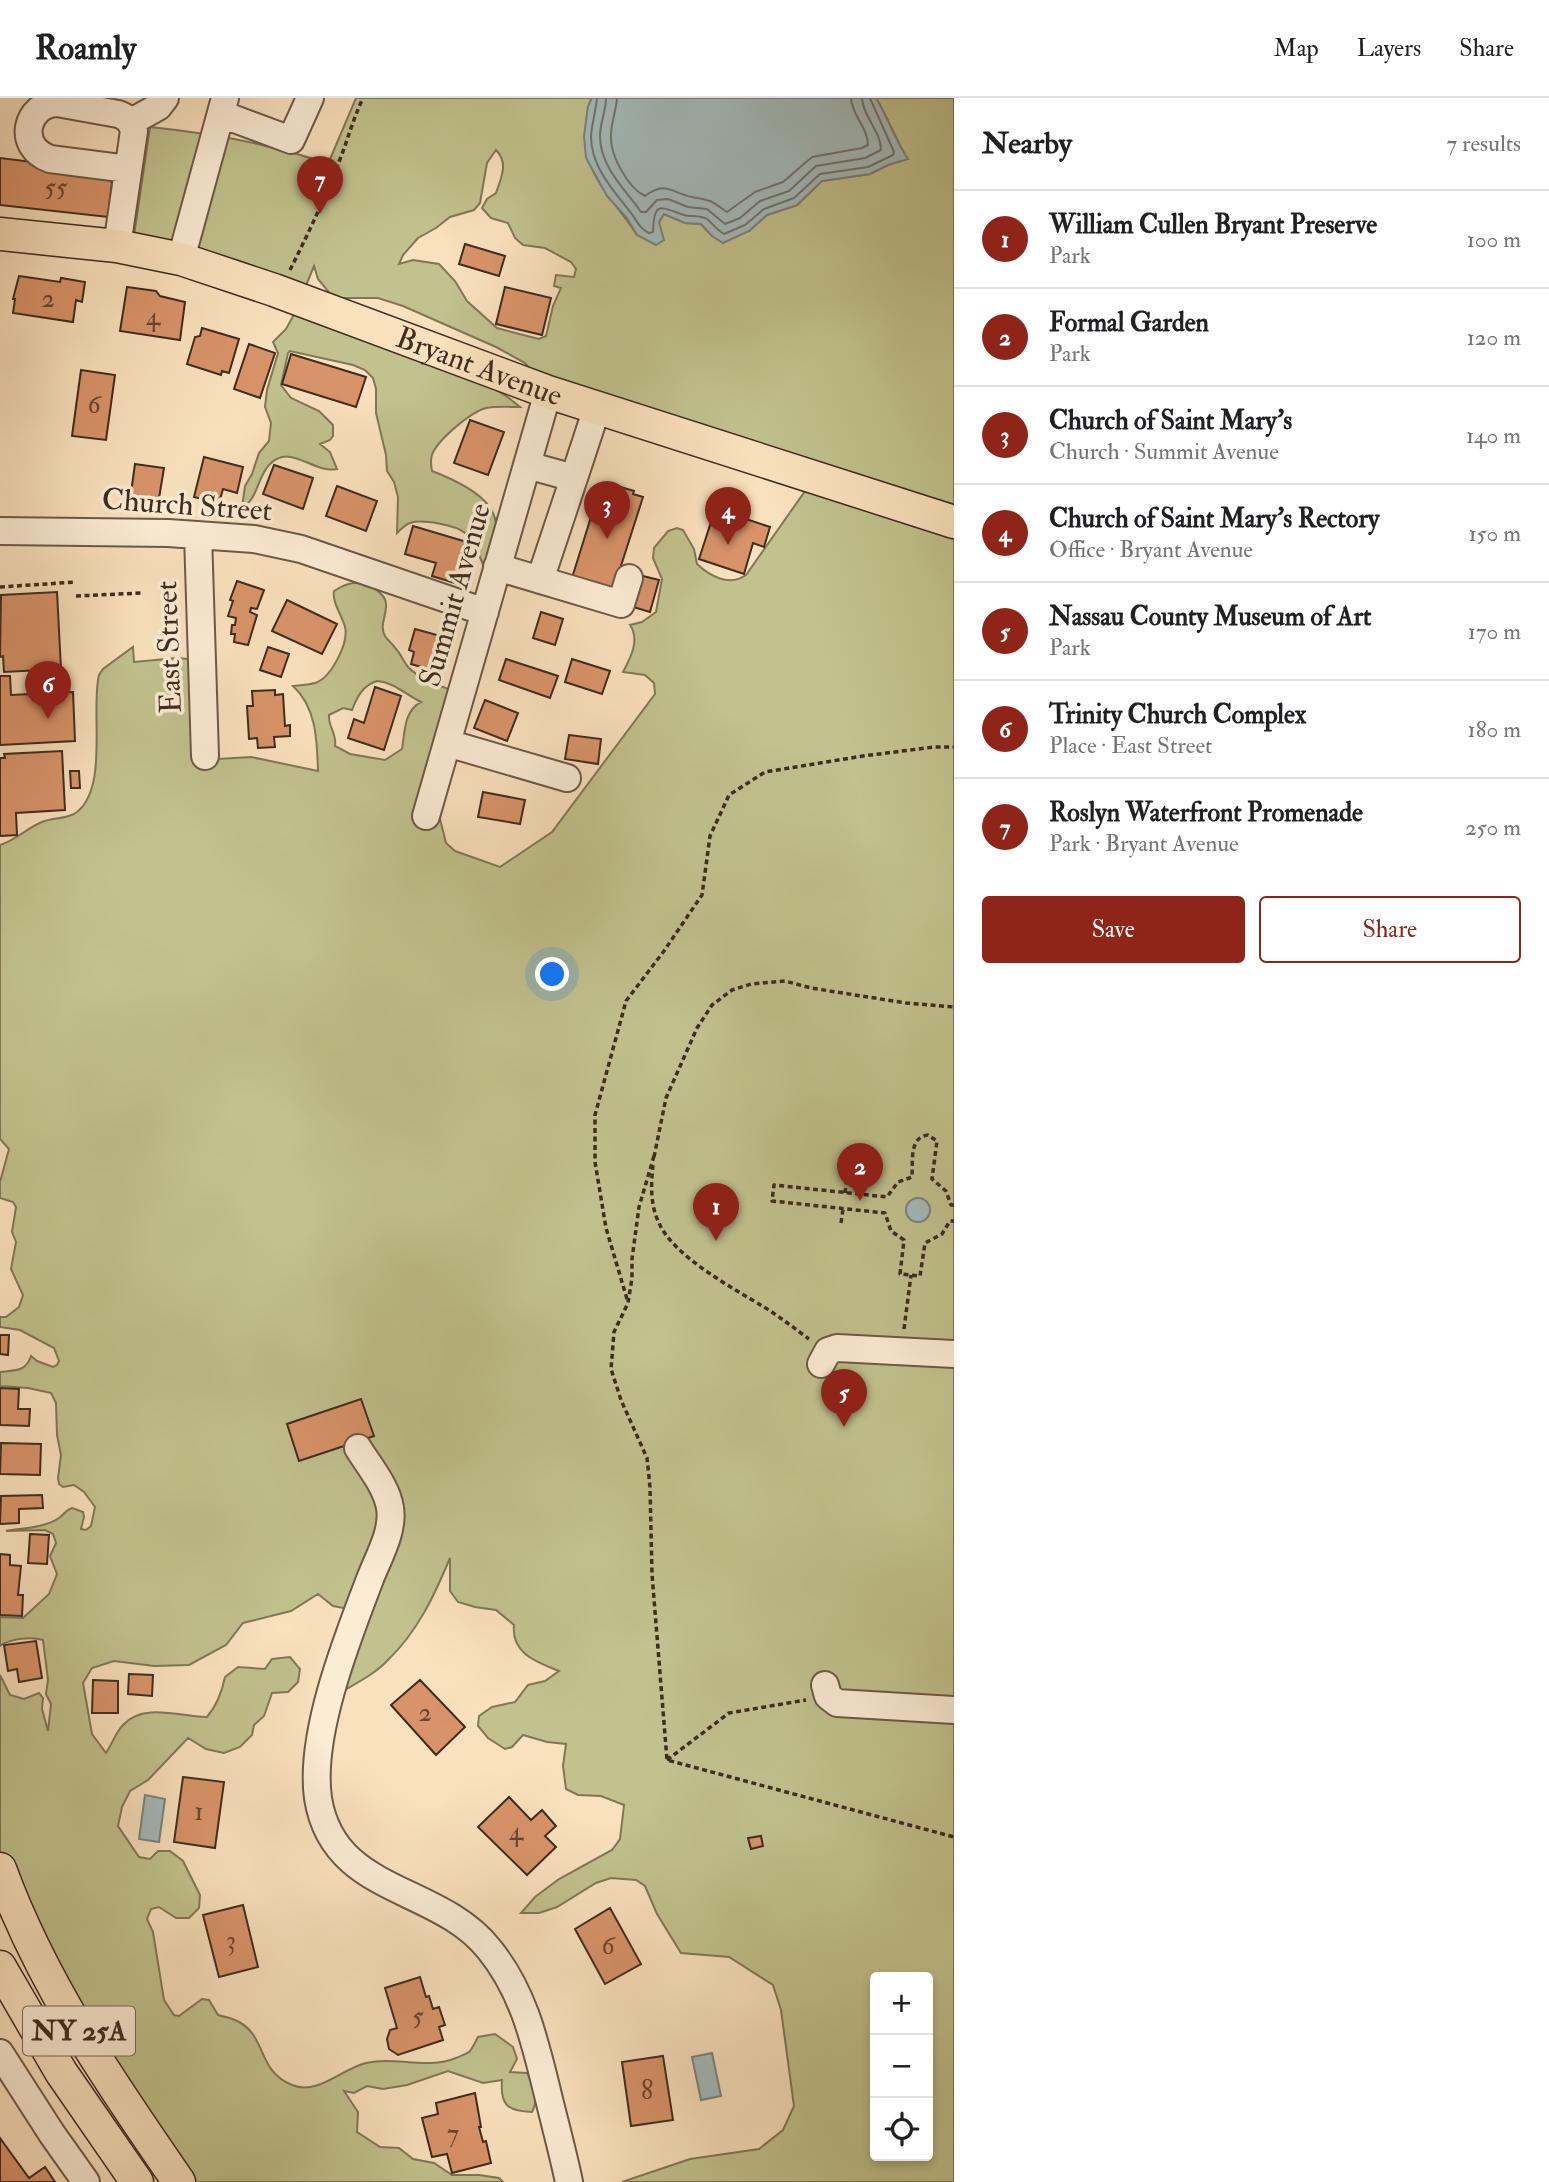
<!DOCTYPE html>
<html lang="en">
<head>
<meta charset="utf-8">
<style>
	body { margin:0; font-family:"IM FELL Double Pica",serif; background:#f6f6f6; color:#202124 }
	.controls { position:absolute; right:21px; bottom:21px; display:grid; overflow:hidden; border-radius:7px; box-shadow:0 4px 10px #0003 }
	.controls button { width:63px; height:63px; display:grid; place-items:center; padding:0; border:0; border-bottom:2px solid #e0e0e0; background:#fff; color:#202124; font:35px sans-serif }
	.you { position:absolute; left:553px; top:877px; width:24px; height:24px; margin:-18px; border:5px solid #fff; border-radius:50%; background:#1a73e8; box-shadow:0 0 0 10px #1a73e833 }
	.badge { display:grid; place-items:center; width:46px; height:46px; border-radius:50%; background:#8f2418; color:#fff; font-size:23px; font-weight:700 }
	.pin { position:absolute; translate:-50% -58px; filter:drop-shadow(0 2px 4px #0008) }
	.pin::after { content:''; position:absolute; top:37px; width:24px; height:21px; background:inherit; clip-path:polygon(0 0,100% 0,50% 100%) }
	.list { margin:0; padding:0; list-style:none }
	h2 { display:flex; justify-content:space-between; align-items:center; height:91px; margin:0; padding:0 28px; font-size:30px }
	h2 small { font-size:23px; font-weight:400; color:#757577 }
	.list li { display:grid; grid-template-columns:46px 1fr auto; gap:21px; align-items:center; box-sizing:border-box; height:98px; padding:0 28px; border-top:2px solid #e0e0e0 }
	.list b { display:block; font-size:26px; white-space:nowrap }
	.list p { margin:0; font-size:23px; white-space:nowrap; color:#757577 }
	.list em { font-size:23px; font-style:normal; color:#757577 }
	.actions { display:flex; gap:14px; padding:21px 28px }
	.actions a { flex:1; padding:16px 0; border:2px solid #8f2418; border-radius:7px; text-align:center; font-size:24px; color:#8f2418 }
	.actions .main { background:#8f2418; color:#fff }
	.icon { flex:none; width:38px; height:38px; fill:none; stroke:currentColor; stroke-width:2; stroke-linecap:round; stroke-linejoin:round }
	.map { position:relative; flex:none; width:954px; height:2084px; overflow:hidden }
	header { display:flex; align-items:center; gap:42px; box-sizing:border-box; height:98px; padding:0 35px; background:#fff; border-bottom:2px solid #e0e0e0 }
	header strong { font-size:33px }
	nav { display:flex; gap:38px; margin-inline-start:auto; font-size:24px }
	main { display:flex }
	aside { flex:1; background:#fff }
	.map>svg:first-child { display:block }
	.green { fill:#c1c28e; stroke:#807757; stroke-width:2; fill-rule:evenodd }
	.water { fill:#a3bbbc; stroke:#7b827e; stroke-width:2 }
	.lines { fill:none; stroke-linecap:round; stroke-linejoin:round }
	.shore { stroke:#70746e; stroke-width:2 }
	.building { fill:#d99369; stroke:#3e2c20; stroke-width:2 }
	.minor-casing { stroke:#6d5947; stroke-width:30 }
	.major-casing { stroke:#3e2c20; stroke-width:35 }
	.path { stroke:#3e2c20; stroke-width:3.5; stroke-dasharray:5 3.5; stroke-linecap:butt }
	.minor { stroke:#fbecd4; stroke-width:26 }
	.major { stroke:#f9e1bd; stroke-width:32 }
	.labels { text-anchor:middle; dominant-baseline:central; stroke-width:7; stroke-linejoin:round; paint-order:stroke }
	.number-label { font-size:26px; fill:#654632 }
	.shield { fill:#fbecd4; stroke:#776656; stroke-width:2 }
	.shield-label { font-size:28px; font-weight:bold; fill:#3e2c20 }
	.street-label { font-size:30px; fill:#3e2c20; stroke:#fbecd4 }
</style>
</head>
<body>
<header>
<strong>Roamly</strong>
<nav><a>Map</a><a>Layers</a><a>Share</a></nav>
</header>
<main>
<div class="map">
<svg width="954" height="2084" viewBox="0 0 954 2084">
	<rect width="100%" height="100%" fill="#f9e1bd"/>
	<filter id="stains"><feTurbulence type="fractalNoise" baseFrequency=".00286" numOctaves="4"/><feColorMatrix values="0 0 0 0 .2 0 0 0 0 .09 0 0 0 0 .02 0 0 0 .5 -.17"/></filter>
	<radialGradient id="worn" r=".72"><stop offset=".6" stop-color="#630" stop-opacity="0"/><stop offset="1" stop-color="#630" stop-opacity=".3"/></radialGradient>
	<!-- green -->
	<path class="green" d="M356,0H592C587,9 587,17 586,27C580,76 613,99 637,137L659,124L664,116L685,125L701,126L712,138L749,133L767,117L797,107L822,83L870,76L888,67L907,61C896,41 888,20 876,0H954V2084H622L690,2061L759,2051L783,2032L794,2008L781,1912L773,1887L729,1859L681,1855L657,1816L645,1788L636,1782L611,1780L596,1785L557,1809L539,1815H521L535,1799L559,1781L612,1752L620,1741L624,1707L601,1698L578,1697L566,1691L563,1668L566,1646L547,1644L523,1637L512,1649L505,1651L488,1640L478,1628L479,1618L492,1609L515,1604L528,1587L545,1583L559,1573C537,1564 511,1556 514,1527L496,1512L475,1509L458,1504L450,1493V1460C434,1498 418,1533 388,1562C375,1576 355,1586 338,1596L354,1512L333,1508L318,1496L291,1513L243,1525L226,1547L189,1567L154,1568L114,1563L92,1570L83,1585L92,1636L106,1655C112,1646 116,1634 123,1627C143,1604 182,1619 207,1619C217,1607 222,1594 225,1579L238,1569L265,1571L272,1561L290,1559L300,1571L298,1584L288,1594L272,1595L264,1618L254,1627L252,1637L240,1649L224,1655L206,1651L188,1640L148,1682L130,1693L122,1709L118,1728L139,1759L150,1761L158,1753H170L183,1763L200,1797L199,1810L189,1820H176L159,1809L151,1811L147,1821L153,1834L164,1902L174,1917L179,1918L202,1901L209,1902L218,1917C225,1919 233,1920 239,1924C267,1939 257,1973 292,1987C317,1998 341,1971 366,1965C396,1958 426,1972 456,1960C460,1958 467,1956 470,1953C473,1949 476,1943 478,1939L495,1936L513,1949L517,1961L510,1974L527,1975C535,1988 539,2001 532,2014C507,2013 500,2007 502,1982L483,1985L448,1973L407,1987L383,1991L367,1988L354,1995L344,1993L358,2014L357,2034L380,2049L399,2050L413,2061L434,2065L452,2077H479L499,2080L503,2084H180L0,1770V1577L10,1597L24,1601L39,1595L43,1600L42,1611L48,1633L51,1606L46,1596L48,1582L43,1542C31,1538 9,1541 0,1548V1519L23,1520L49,1496L57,1476L50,1458L56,1445L53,1436L45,1432L6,1433C22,1430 44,1430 59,1420C64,1417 65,1412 72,1410L83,1414L84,1419L81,1431L86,1432L91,1428L95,1409L84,1394L74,1387L63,1389L59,1386L58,1380L61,1357L57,1337L56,1305L51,1295L28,1290L0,1288V1274C15,1272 26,1274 31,1258L37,1263L53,1269L57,1267L59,1263L54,1250L20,1232L0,1229V1219H6L19,1209L23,1197L11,1171L16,1144L12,1134L16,1109L13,1104L0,1100V1084L9,1051L0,1041V747C16,742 27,730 42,724C52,720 64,721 74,716C110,694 90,612 99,577L103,571L133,549L134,564L177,560L199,562L201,662L251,659L318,673C317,644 317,610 293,588C300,587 308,587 315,585C331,580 349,545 345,529C342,517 332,505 334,493C349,483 364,481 378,493C382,497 386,500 386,506C387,518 379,527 385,538C388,543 393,546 396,551C401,556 403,563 408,569C419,581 445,591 461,594L438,713L446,745L455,753L500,769L552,734L655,596L654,585L645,577L623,574C631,559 640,542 630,527L642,524L656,514L662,481L653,460L654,450L668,433L677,430L683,432L694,451L697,466C710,478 729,489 746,477L810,386L549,291L525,265L496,249L403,208L378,200H339L331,197L318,181L314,168L300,202L132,151L150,29C209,35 272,46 328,66ZM496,52C509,65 501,80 496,95L487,101L482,110L491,120L508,125L515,140L523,147L545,150L571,164L576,171L574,179L556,177L554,188L561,190L553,208L546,238L539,241L531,239L497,230L467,203L455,183L439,166L413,162L399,166L403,157L418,140L436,130L450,119L474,112L480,105L487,65ZM377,583C394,584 406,597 421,604C404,613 405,633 402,651L385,662L350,656L335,648C337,635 328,629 329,617L343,610L352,612C357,599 363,587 377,583ZM875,1879H928V2058H875Z
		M296,213L480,282L509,300L520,309C509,309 496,308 486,310C471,314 437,342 432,357C430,363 431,367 432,373C481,392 517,415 484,469C479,458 475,443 465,435C456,427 422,421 410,425C406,426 401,431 397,435L398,399L394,384L387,373L386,357L376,315V291L373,280L365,272L353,267L290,253L288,255L281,287L291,300L319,313L333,327V338L330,342L320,346L330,354L337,371C312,376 291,344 269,367C257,380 258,401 242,410L245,388L252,376L259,355L269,343L271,325L265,309L267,292L278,255L273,244L286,231Z"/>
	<!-- water -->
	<path class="water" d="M592,0H876C888,20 895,42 908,61L888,67L870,76L822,83L797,107L767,117L749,133L723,145L712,138L701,126L685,125L664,116L659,124L664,142L656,147L637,137L627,120L607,98L586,60L584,38L588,8Z
		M906 1112a12 12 0 1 1 24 0a12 12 0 1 1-24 0Z
		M145,1697L165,1701L159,1744L139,1741Z
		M712,1955L721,1998L701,2002L692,1959Z"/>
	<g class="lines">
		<!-- shore -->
		<path class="shore" d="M597,0C596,12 592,25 591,38C591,69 613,92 631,115C637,123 640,131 649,135L653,134C654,102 660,109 684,117C691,119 700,117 707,121C713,126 717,132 724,136L745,127L764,111L794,100L820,76L868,69L893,57L894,54L870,0
			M606,0C606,13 600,25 600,38C600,69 625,91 641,114H646L657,102L668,101L688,109L707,111L725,126L740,120L760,103L789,93L816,68L865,60L881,52C881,33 863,19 862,0
			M617,0C616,13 611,25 611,38C610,57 628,90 645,98C666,82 672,95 692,99C713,103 710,102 727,114L755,94L783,84L812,59L862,50L868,47C868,30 852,18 851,0"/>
	</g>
	<!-- building -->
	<path class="building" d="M0,60L113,74L108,119L0,107Z
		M465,146L505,158L499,178L459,166Z
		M19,178L60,184L61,180L85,184L82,204L76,202L73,224L13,215L15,201H13Z
		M127,189L156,193L160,198L185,204L180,242L120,233Z
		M505,189L551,200L542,237L496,226Z
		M202,230L239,241L229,275L222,273L221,277L187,266L195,239L200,238Z
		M249,246L275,255L260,300L234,291Z
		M291,256L366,279L356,309L282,286Z
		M81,272L115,277L106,342L72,338Z
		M470,322L504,334L488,377L454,365Z
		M204,359L243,369L237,395L223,391L219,405L194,399Z
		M135,366L164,370L158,406L130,402Z
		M274,367L313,380L303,411L263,396Z
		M601,387L613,391L614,387L634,393L633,396L643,399L612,496L571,483Z
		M337,388L377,403L366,433L326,418Z
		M734,417L770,429L764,449L753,445L744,476L699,461L712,421L730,427Z
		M413,428L470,445L458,486L432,478L436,465L405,456Z
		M639,477L659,482L650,514L630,508Z
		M237,483L264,492L257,511L251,510L250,514L257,517L248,547L234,544L235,536H231L232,527H235L236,520L228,518L233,503L230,502Z
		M57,494L61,571L4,574L3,558L0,559L1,497Z
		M287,502L337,526L322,556L272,533Z
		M541,514L563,521L555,547L533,540Z
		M415,531L444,539L438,561L432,559L428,571L411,566L414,554L409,552Z
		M268,549L289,556L281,579L260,572Z
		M506,561L558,578L550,600L499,582Z
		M572,561L610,573L602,596L565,584Z
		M0,578H10L11,597L73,594L75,643L0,647Z
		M375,589L401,598L384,652L348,640L354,621L364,625Z
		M275,592V597L283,596L285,628L290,627V638L274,639L275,649L258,650L257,640L249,641L247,608H253L252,593Z
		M485,602L518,615L507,643L474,630Z
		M569,637L601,641L598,666L565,661Z
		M62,653L65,712L16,715L17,737L0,738V660H5L4,656Z
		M70,673H79L80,690H71Z
		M483,694L525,702L520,726L478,719Z
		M0,1237H9L8,1257L0,1256Z
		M0,1290L19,1291L18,1311H30L29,1328L0,1327Z
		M361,1301L374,1338L299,1363L287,1326Z
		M1,1345L41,1346L40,1377L0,1376Z
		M42,1397L43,1410L19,1411V1425L0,1426L1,1398Z
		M30,1436L49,1437L47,1466L28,1465Z
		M0,1456L10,1457V1467L21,1468L18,1497H23L22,1518L0,1517Z
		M36,1543L42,1580L19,1584L17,1571L8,1573L4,1547Z
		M129,1576L153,1577L152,1598L128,1596Z
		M93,1582L118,1583V1615H92Z
		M420,1582L465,1629L436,1657L391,1607Z
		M183,1679L224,1684L215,1750L174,1744Z
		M509,1699L531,1722L542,1712L556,1728L545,1738L556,1749L527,1777L478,1729Z
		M761,1738L763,1748L751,1751L748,1740Z
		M243,1807L258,1869L219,1879L203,1817Z
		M610,1810L641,1866L605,1886L575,1831Z
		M420,1879L426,1899L429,1898L433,1911L439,1909L445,1927L439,1929L443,1942L398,1957L389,1951L387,1941L390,1932L397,1930L385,1890Z
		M663,1958L673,2022L631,2028L622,1964Z
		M475,1995L481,2029H479L483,2044L486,2043L491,2065L452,2075L447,2056L432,2059L422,2020L438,2016L436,2005Z
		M0,2040L29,2080L45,2069L55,2084H0Z"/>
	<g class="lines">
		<defs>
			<path id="minor" d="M221,16L291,42L310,0
				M131,24L158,9L165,0
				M117,148L134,33C131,23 127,19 118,16L57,5C27,6 15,48 50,61L128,71
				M181,161L225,0
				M527,367L574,380L597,310
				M0,433L168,435L254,441L301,451L485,514
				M198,437L205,658
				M497,469L621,506L629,480
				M540,482L574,380
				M447,645L567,680
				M426,718L548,294
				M821,1266L828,1253L837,1250L954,1256
				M358,1350C369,1368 387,1389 390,1410C394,1433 378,1460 370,1481C347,1541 309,1637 318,1700C333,1797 437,1786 489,1851C524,1894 535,1944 548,1997C555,2026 563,2055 569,2084
				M825,1587L828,1598L837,1605L954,1612
				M0,1955L52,2036L86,2084"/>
			<g id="major">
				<path id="s1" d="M0,136L117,148L181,161L274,192L548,294L954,424"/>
				<path d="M0,1771C42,1886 110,1984 179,2084"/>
				<path d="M0,1869L61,1974L137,2084"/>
			</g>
		</defs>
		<!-- minor casing -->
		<use href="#minor" class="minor-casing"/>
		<!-- major casing -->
		<use href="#major" class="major-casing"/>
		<!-- path -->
		<path class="path" d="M290,172C309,134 327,96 342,56C349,37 354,19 363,0
			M0,489L76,484
			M76,498L142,495
			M654,1058L639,1109L632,1161V1180L628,1205L614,1234L611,1271L621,1302L647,1360L650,1389L652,1476L667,1662L954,1739
			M654,1059L666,1000L697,930L712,907L732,892L751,886L785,883L811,890L906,905L954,909
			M653,1067C651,1086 650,1107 659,1125C674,1159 733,1190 764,1209C780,1219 794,1230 809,1241
			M845,1095L847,1080
			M954,1107H951L946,1093L932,1081L937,1043L928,1037C909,1039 913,1063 912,1079L898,1084L887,1099L774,1087L772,1103L885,1115L891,1133L904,1142L900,1176L920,1178L925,1145L942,1136L950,1123H954
			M841,1125L843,1111
			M627,1201L606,1130L595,1064V1017L626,903L664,853L702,797L710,738L729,697L765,674L863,658L934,649H954
			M904,1231L911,1177
			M667,1662L729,1615L806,1602"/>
		<!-- minor -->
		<use href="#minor" class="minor"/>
		<!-- major -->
		<use href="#major" class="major"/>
	</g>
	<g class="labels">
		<!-- number labels -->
		<g class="number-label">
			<text x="56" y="90">55</text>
			<text x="48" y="201">2</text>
			<text x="153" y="219">4</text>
			<text x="94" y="307">6</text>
			<text x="425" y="1615">2</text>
			<text x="199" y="1714">1</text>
			<text x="516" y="1734">4</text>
			<text x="231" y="1843">3</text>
			<text x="608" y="1848">6</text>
			<text x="418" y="1919">5</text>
			<text x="647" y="1993">8</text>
			<text x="453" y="2036">7</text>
		</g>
		<!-- shield labels -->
		<rect class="shield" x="23" y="1908.5" width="112" height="49" rx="5"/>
		<g class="shield-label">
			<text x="79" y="1933">NY 25A</text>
		</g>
		<!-- street labels -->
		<g class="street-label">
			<text stroke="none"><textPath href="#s1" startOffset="500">Bryant Avenue</textPath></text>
			<text transform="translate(187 407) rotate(4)">Church Street</text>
			<text transform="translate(455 497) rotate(-74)">Summit Avenue</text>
			<text transform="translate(169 549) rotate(-92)">East Street</text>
		</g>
	</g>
	<rect width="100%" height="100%" filter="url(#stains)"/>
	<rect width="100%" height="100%" fill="url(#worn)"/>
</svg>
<div class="controls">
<button>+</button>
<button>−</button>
<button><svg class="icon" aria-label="locate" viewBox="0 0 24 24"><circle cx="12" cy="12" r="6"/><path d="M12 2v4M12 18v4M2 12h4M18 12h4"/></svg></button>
</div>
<div class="you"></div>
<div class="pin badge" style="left:716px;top:1143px">1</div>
<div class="pin badge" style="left:860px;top:1103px">2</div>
<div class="pin badge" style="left:607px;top:441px">3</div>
<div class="pin badge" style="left:728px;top:447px">4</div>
<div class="pin badge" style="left:844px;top:1329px">5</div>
<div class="pin badge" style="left:48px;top:621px">6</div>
<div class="pin badge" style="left:320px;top:116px">7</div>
</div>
<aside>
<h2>Nearby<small>7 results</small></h2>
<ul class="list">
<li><span class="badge">1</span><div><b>William Cullen Bryant Preserve</b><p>Park</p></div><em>100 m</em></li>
<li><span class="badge">2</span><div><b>Formal Garden</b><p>Park</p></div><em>120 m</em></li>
<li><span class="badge">3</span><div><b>Church of Saint Mary's</b><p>Church · Summit Avenue</p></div><em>140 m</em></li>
<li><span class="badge">4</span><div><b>Church of Saint Mary's Rectory</b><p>Office · Bryant Avenue</p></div><em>150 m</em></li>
<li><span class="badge">5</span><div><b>Nassau County Museum of Art</b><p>Park</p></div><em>170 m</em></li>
<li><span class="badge">6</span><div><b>Trinity Church Complex</b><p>Place · East Street</p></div><em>180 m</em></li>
<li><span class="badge">7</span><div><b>Roslyn Waterfront Promenade</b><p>Park · Bryant Avenue</p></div><em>250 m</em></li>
</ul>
<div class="actions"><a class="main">Save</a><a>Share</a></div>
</aside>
</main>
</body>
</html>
